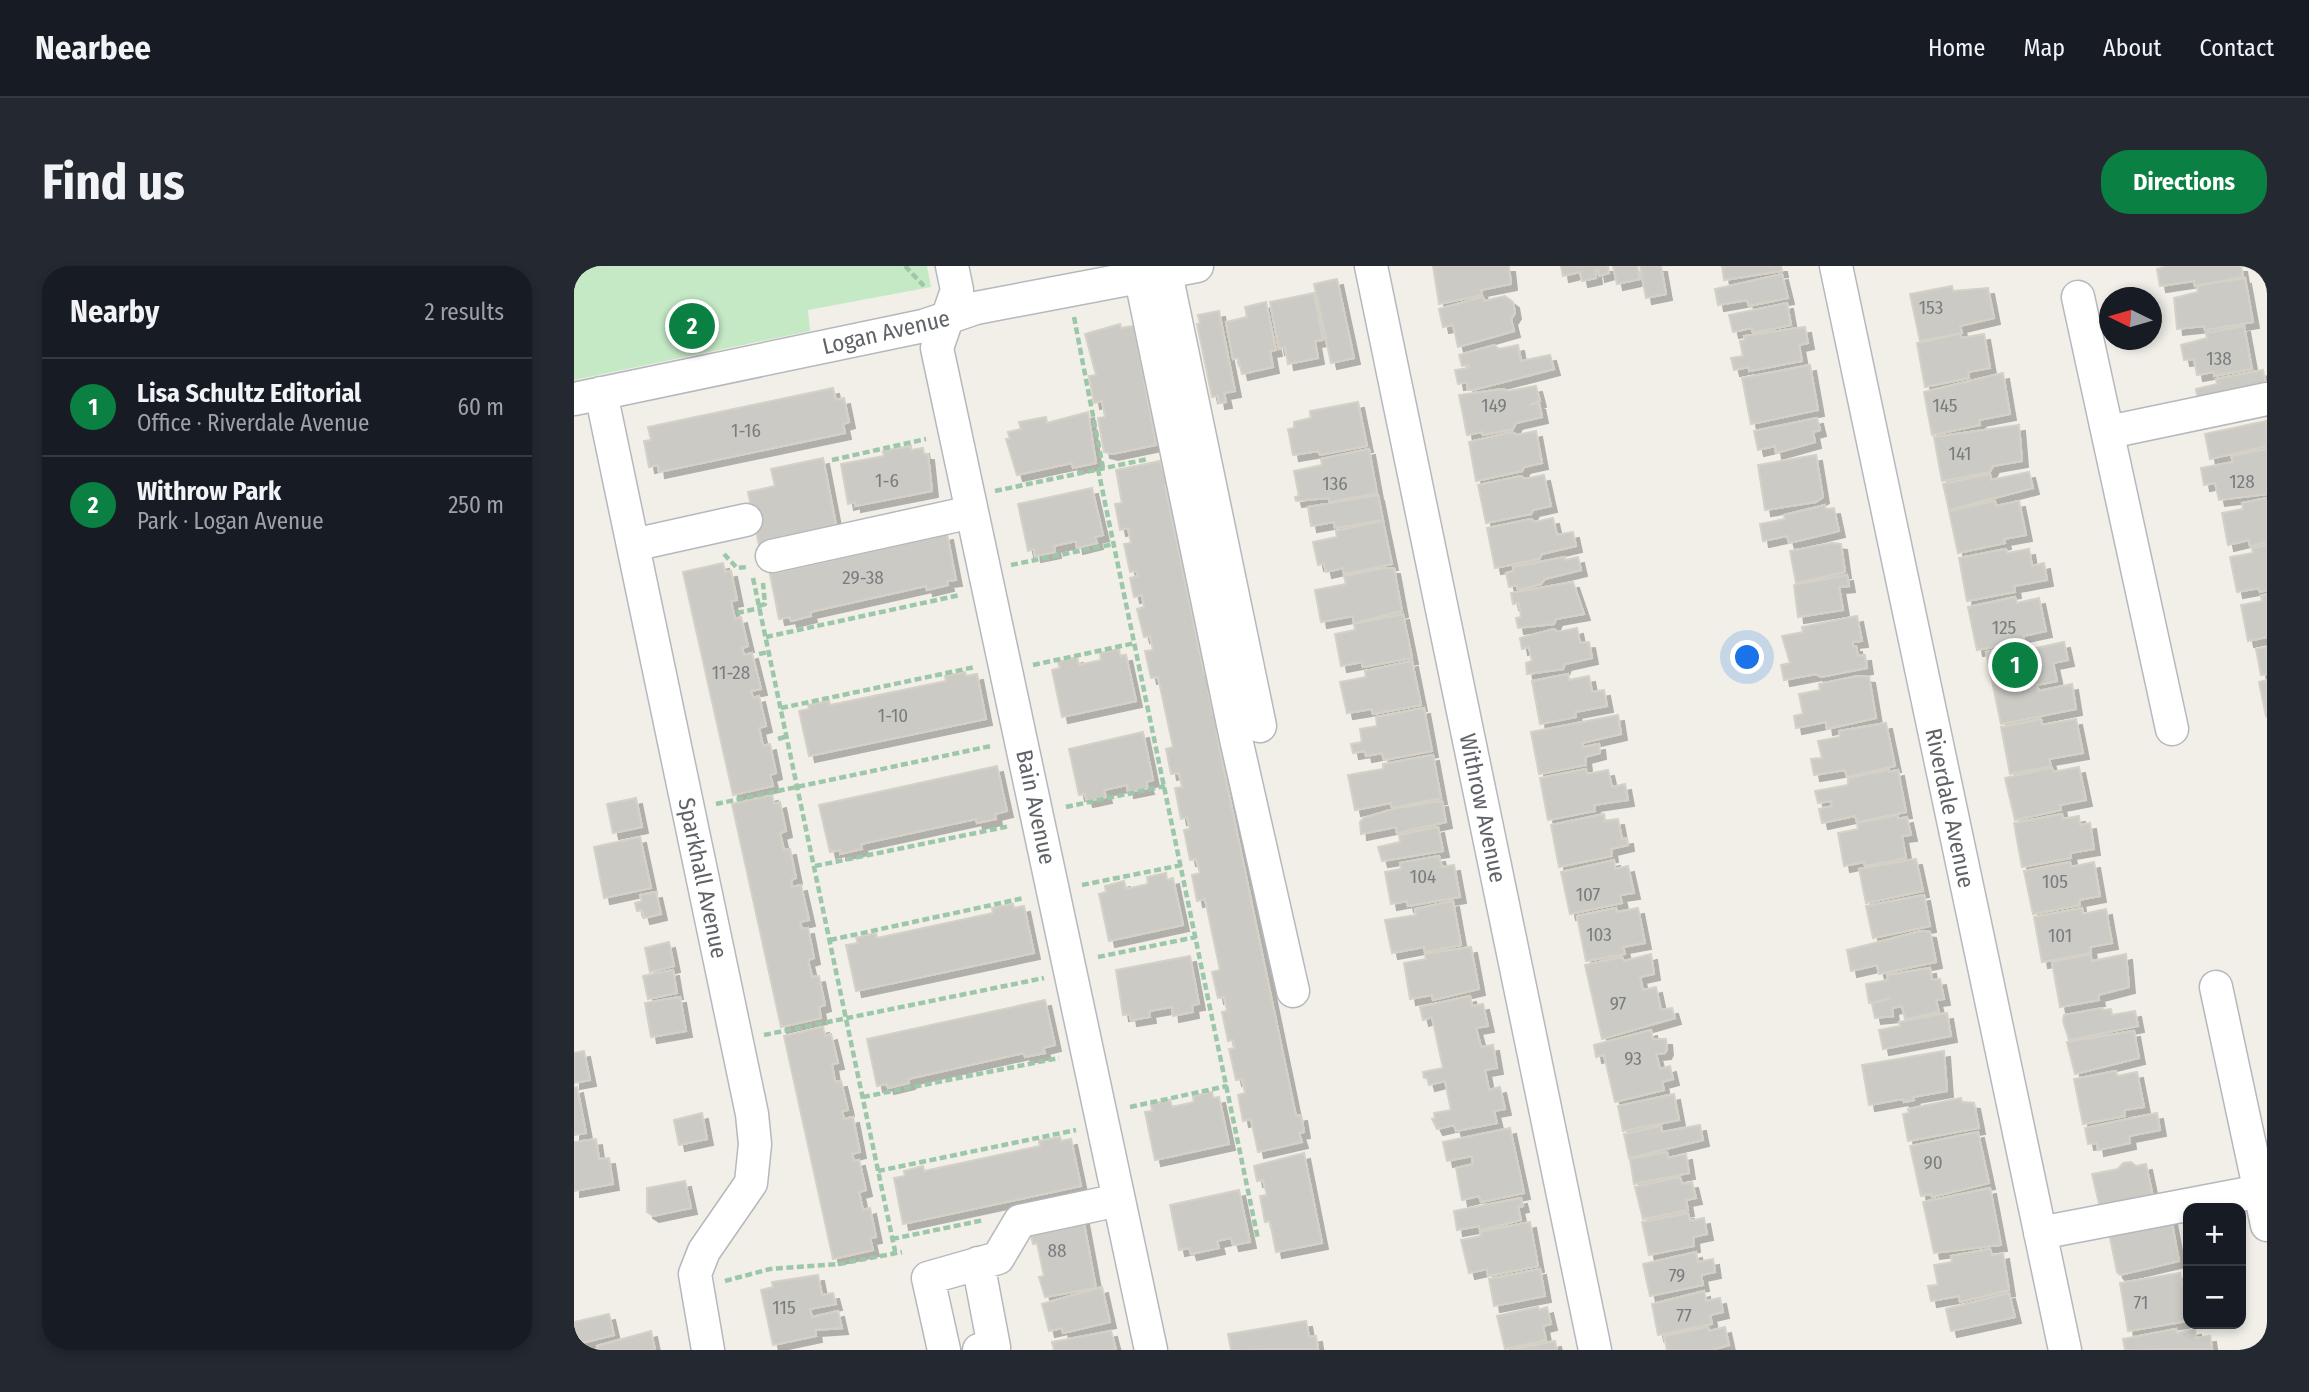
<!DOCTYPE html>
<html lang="en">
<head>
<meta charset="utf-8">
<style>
	body { margin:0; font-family:"Fira Sans Condensed",sans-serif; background:#242831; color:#f1f3f6 }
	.controls { position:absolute; right:21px; bottom:21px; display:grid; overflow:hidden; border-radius:14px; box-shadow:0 4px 10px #0003 }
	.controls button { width:63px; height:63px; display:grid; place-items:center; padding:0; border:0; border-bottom:2px solid #363941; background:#171b24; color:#f1f3f6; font:35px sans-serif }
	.compass { position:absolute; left:1525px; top:21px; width:63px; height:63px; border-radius:50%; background:#171b24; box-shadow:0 4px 10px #0003; rotate:275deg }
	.you { position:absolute; left:1174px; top:392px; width:24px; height:24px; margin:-18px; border:5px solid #fff; border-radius:50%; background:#1a73e8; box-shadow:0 0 0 10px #1a73e833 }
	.badge { display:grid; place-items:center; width:46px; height:46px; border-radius:50%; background:#0b8043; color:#fff; font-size:23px; font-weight:700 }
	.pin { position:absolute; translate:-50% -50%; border:4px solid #fff; box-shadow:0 2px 7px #0006 }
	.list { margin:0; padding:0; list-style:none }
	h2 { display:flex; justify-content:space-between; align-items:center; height:91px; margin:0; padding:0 28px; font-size:30px }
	h2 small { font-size:23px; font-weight:400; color:#9ea1a6 }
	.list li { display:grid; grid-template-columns:46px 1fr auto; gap:21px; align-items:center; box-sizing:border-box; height:98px; padding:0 28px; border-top:2px solid #363941 }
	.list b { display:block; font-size:26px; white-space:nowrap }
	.list p { margin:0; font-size:23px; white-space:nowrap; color:#9ea1a6 }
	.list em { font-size:23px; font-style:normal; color:#9ea1a6 }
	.map { position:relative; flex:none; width:1693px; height:1084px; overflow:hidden; border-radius:28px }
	header { display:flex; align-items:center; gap:42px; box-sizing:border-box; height:98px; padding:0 35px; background:#171b24; border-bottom:2px solid #363941 }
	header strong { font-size:33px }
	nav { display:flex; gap:38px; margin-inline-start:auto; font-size:24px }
	.intro { display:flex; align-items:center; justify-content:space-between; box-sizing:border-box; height:168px; padding:0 42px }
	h1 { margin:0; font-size:49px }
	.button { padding:18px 32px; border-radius:28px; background:#0b8043; color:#fff; font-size:24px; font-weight:700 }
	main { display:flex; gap:42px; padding:0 42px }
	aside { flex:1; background:#171b24; border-radius:28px; box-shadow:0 4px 10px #0003 }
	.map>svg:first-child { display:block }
	.green { fill:#c5e8c5 }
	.building { fill:#cccac5; stroke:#d6d1c6; stroke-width:2; filter:url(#shadow) }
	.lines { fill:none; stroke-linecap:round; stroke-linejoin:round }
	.minor-casing { stroke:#b5b8bc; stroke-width:35 }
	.path { stroke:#9cc7a9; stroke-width:4.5; stroke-dasharray:7 3.5; stroke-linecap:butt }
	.minor { stroke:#fff; stroke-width:32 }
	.labels { text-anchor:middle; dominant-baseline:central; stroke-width:6; stroke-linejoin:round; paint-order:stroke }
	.number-label { font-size:19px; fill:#7a7d7f }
	.street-label { font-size:23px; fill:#5f6368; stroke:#fff }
</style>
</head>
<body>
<header>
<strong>Nearbee</strong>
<nav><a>Home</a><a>Map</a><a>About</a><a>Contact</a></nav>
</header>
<div class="intro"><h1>Find us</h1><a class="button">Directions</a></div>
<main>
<aside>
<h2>Nearby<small>2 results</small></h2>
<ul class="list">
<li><span class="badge">1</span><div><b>Lisa Schultz Editorial</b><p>Office · Riverdale Avenue</p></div><em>60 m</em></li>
<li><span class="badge">2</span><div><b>Withrow Park</b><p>Park · Logan Avenue</p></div><em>250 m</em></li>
</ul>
</aside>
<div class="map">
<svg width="1693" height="1084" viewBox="0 0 1693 1084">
	<defs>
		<filter id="shadow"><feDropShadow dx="6" dy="6" stdDeviation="0" flood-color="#0004"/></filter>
	</defs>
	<rect width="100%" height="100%" fill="#f1efe8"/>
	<!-- green -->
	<path class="green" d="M0,0H353L357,21L234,44L236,65L0,114Z"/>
	<!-- building -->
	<path class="building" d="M859,0H935L937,18L907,24L908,29L865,38Z
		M987,0H1034L1035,7L1025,10L1024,4H1021L1022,12L1008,15L1006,6L989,10Z
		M1039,0H1063L1066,13L1043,18Z
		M1066,0H1087L1092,28L1072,32Z
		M1148,0H1207L1208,5L1150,14Z
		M1667,0L1669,11L1621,20L1620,15L1586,20L1583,3L1594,0Z
		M1208,8L1214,32L1175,40L1173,34L1144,39L1141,23Z
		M1671,12L1679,56L1631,64L1630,60L1603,63L1600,32L1624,26L1623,20Z
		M763,13L780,92L757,97L740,18Z
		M1378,20L1379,25L1414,22L1420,52L1386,60L1388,67L1346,75L1336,28Z
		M740,27L749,74L741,75L744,92L714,98L711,81L705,83L696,36Z
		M931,30L939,36L941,47L937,53L940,65L884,81L879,59L869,61L865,43L909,31L910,35Z
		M692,36L702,84L696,85L699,101L668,108L664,92L659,93L652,56L673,51L671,41Z
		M1213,37L1217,59L1179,67L1178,62L1159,66L1155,49Z
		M645,45L661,125L650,127L652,136L645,137L644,130L638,131L623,58H626L624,49Z
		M546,58L547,62L560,60L582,179L538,188L530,186L524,152L531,151L528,135L520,137L515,110L522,109L511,68Z
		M1670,60L1678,103L1640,110V106L1623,109L1620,93L1610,94L1607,79L1633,72L1632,67Z
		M1231,61L1234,77L1225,79L1228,95L1175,105V101L1160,104L1157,92L1169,90L1166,75L1171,74L1170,70Z
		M1386,68L1387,72L1410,68L1416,102L1394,106L1395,112L1351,121L1343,77Z
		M920,79L925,83L944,79L947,95L976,89L980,103L899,124H894L893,116L884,118L881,104L895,102V99L888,100L885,89Z
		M1236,99L1244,144L1177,158L1168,112Z
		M1689,104L1693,124L1625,140L1622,123L1643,118L1642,113Z
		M1429,107L1436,148L1405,154L1406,159L1358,169L1350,126Z
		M962,120L966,135L956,139L965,137L968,151L942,157L939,163L909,169L908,166L893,169L885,129L928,123L935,125Z
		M259,122L262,134L270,132L275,156L269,158L271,167L85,206L84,199L75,201L70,175L77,174L74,161Z
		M784,136L793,180L746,189L744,185L719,189L714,163L720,162V156L737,152L736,145Z
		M514,146L522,197L499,202L498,197L443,209L432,173H436L434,166L447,163L445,156L472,151L473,157Z
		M1243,152L1246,164L1239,166L1241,176L1202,187L1201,180L1184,184L1180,165Z
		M1692,155L1693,180L1636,193L1631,168Z
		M1445,159L1448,195L1419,200L1416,206L1368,215L1360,171Z
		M962,165L968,197L950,201L948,205L902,215L895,176L938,166L943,169Z
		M337,180V184L349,182L350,188H354L358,225L281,240V236L274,238L267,198L310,190L309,185Z
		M795,183L803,227L755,236V232L722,235L721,231L725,230L720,205L748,199L747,193Z
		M1693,183V228L1645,234L1641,217L1630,219L1627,202L1659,196L1657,190Z
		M1242,189L1249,231L1242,236L1191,244L1184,199Z
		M249,192L263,264L185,279L174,226L201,220L197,203Z
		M586,195L588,203L593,202L596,219L591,220L630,408L637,406L640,423L634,425L639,448L644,447L648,464L642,466L722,850L727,849L730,866L725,867L728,876L684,886L677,853L669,855L664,829L671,827L668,813L662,814L655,783L661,782L659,774L654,775L648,746L653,745L650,731L644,732L638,706L646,704L631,633L623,635L618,609L626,607L622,593L616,594L610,564L616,563L613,551L607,553L601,522L608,521L605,507L597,508L592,483L599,481L584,411L577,412L571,385L579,384L576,370L570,371L563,343L570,341L568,329L560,331L556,312L564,310L563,305L556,306L550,278L557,277L554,262L546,264L541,238L548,237L542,204Z
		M1455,206L1459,222L1375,244L1369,218L1416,208L1417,214Z
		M970,209L977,240L959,244L957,248L912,257L904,219L947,210L950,213Z
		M518,222L529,269L521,271L523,277L503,282L502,275L480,280L481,286L461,290L460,283L454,285L444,238Z
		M804,229L809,254L761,262L760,256L737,260L734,241Z
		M1693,232V276L1676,280L1675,274L1654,279L1648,247L1669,243L1668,237Z
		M1421,235L1422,240L1445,235L1452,269L1430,273L1431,277L1384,287L1375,245Z
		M1251,239L1252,243L1260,242L1265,265L1215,277L1213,270L1189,275L1186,258L1211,253L1210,249Z
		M979,252L983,269L999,266L1002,280L968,288L965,293L921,302L913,262L957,253L961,256Z
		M809,255L818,298L770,308L769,302L752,306L750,297L744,299L739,276L763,271L762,265Z
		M373,268L382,314L373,315L374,319L353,324L352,320L236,346L237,350L217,355L216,351L205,353L196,308Z
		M1258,277L1267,278L1271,306L1222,317L1216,285Z
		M1693,279V324L1686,326L1685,322L1663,326L1656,291L1679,287L1678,282Z
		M1432,283L1433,287L1455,283L1458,300L1470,297L1473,314L1440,320L1441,326L1393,335L1385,292Z
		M991,291V294L1004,291L1007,304L971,313L967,318L944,324L943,319L935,321L932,307L940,305L939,301Z
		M149,297L151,306L157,305L163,334L157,335L161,353L167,351L174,380L168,382L170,389L178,387L187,423L177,425L179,432L185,430L192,460L185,462L189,480L196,478L202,507L196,509L199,520L159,529L109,306Z
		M810,302H820L828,345L780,357L779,350L747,356L741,324L772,318L770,310Z
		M1273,309L1275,320L1265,321L1269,344L1224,351L1220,319Z
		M999,316L1010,348L982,353L980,358L944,362L942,352L947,351L945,337L939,338L937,327Z
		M1693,328V371L1674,375L1667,339L1688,335L1687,330Z
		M1441,331L1443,337L1465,332L1472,365L1449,370L1450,375L1403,384L1394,341Z
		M829,348L838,392L789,401L788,396L767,400L761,368L781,364L780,358Z
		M1283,350L1288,375L1279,376V380H1282L1284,390L1291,389L1293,402L1247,411L1242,408L1210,414L1207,399L1216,397L1208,370L1229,366L1228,361Z
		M1003,362L1006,377L1015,376L1018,392L991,398L989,403L953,408L952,397L958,395L955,381L948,383L946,372L980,363L984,366Z
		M1490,376L1494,394L1479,397L1483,415L1463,419L1465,425L1498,418L1502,443L1427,458L1412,386L1452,378L1453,384Z
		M1693,381V408L1687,409L1682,383Z
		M545,383L546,390L552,389L562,435L488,451L478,404L486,402L484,396L503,391L505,399L527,394L526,387Z
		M838,395L847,439L799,448L798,443L773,447L766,416L792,411L791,405Z
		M391,406L392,410L403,408L412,453L235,490L225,445L235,443L234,439L255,435L256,439L372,415L371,410Z
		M994,408L995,414L1015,410L1018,426L1030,424L1033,440L1001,446L1002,451L966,458L958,415Z
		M1284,410L1295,411L1302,452L1253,463L1252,456L1222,462L1220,450L1229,448L1225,428L1246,424L1245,418Z
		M1693,414V449L1692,450L1685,416Z
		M850,442L858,485L810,494L808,487L792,490L791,485L779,487L777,478L788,476L786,463L803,460L802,451Z
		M1044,449L1047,468L1008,477L1009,481L1025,478L1026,487L1011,491L1012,499L965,508L957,466Z
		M1467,453L1468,459L1502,453L1509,487L1475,493L1477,500L1436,508L1427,461Z
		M1312,457L1321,500L1273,511L1271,504L1240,509L1237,493L1248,492L1244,475L1266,471L1265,465Z
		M569,466L579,514L572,516L574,522L554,526L553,519L530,524L532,531L513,535L511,528L505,529L495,483Z
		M859,489L867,532L818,542L817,537L781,544L774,509L809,503V498Z
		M423,500L433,545L421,548L422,553L403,557L402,553L287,578L288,583L266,588V584L256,586L245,539Z
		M1505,501L1512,534L1486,539L1487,544L1441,554L1431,512L1478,502L1479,506Z
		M1012,503L1013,508L1034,504L1038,521L1051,518L1054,534L1020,539L1021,545L974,554L966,512Z
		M1315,504V506L1324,504L1332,546L1283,556L1281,550L1248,557L1245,543L1258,540L1257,535L1244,537L1241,525L1274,519V512Z
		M198,529L200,538L206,536L212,565L206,567L210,584L216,583L222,612L217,614L218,621L227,619L235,654L226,656L228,663L234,662L240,692L234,694L238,711L245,710L251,739L245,741L247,752L207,761L158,538Z
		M62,532L68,561L39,567L33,538Z
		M868,535L872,556L823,567L822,561L787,568L786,556L790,552L819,543Z
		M1030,548L1031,555L1044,553L1048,573L1053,572L1054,579L1037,583L1038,590L985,601L977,559Z
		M1488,548L1489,553L1505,550L1506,559L1516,557L1520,583L1496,587L1497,592L1448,601L1440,557Z
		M1324,549V553L1333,551L1337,569L1328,570L1332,592L1291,600L1290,596L1270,600L1264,567L1284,563L1283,557Z
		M864,561L869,585L808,595L804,581L826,576L825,569Z
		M66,571L77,622L30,632L20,581Z
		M865,590L868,601L880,599L886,631L834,640L833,635L817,638L811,606L827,603L826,597Z
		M1342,593L1349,625L1292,637L1285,603Z
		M1040,594L1041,603L1054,600L1060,627L1046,629L1048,637L996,648L987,606Z
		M1496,596L1497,601L1520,596L1526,630L1505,634L1506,639L1459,648L1450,605Z
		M592,607L593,614L599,612L609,659L535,675L525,628L532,626L531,620L550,615L552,623L574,618L573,611Z
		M82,626L87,648L70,652L68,644L63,645L61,637L68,635L66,629Z
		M1350,629L1356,660L1299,672L1292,640Z
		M879,635L887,679L851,686L850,681L818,687L811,654L842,649L841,643Z
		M439,638L440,642L450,640L460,687L282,725L272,679L284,677L282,672L302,667L303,672L419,647L418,642Z
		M1042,642L1043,646L1064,642L1071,677L1049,681L1051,688L1012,695L1003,650Z
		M1508,642L1509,648L1532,643L1538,677L1516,681L1517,687L1468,696L1460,651Z
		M1347,665L1356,666L1362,696L1305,708L1303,699L1277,705L1273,684Z
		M95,676L100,700L76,706L71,682Z
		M897,681L905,723L859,734L858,729L836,733L830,697L852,693L851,688Z
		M1077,688L1080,708L1066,711L1069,724L1082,721L1087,744L1098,742L1101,752L1028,773L1011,699L1048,691L1050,695Z
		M1516,688L1518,695L1552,688L1555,721L1524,729L1525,734L1486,741L1478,696Z
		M616,690L625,738L618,739L619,746L599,750L598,741L575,745L576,751L557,754L556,748L549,749L542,704Z
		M1356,702L1358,714L1366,713L1370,733L1362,734L1365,746L1331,753L1328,740L1318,742L1319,750L1301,752L1298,738L1317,732L1295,737L1292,718L1314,714L1313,709Z
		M99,704L103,727L74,733L69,710Z
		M896,730L898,740L909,738L914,760L902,762L907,781L919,779L923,802L911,804L915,824L926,821L931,843L920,845L923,857L882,865L880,859L863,863L858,853L861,852L860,847L877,844L871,815L855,819L853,812H850L849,806L869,802L858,751L849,754L846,741Z
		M106,731L112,765L77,771L71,737Z
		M471,734L481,779L469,782L471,787L451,791L450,787L334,813L335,817L314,822L313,818L303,820L293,773Z
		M1528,742L1529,744L1537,743L1538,749L1561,745L1564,760L1495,774L1489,755L1490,749Z
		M1373,747L1377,770L1309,783L1305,764L1326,760L1325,756Z
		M249,761L251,770L257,768L264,797L258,798L261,816L267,815L274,844L268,845L270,853L279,851L286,886L278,888L280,895L285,894L292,924L285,926L289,944L296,942L302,971L296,972L299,984L259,993L210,770Z
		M1077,764L1079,773H1092L1093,783L1091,787L1082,788L1086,803L1096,800L1099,813L1088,816L1090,824L1041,836L1030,789L1022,791L1020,779Z
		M1560,765L1565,792L1501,808L1493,776Z
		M10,785L16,814L0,817V787Z
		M1370,785L1373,825L1339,831L1340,834L1330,836L1329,833L1295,839L1288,799Z
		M1542,805L1543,810L1563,806L1570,841L1550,844L1551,850L1509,858L1500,813Z
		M3,821L12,867L0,869V822Z
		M638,826L639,832L645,831L655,878L581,894L571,846L578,845L577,838L596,834L598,841L620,836L619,830Z
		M1100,828L1105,854L1049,865L1044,840Z
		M1387,832L1388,836L1400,837L1405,862L1334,875L1329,848L1335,847L1334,843Z
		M128,847L133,873L105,879L100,854Z
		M1583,847L1586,864L1555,870L1556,877L1524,884L1523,877L1514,878L1511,862Z
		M1126,859L1129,874L1055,892L1050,868L1087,860L1088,866Z
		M936,862L950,927L907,936L905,930L888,934L882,902L899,898L898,890L873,895L869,876Z
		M1404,866L1415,917L1358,931L1357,928L1347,930L1336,880Z
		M486,871L487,875L497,873L507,920L329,958L320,912L331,910L330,905L349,900L350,905L466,880L465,875Z
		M22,873L25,893L35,892L39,918L0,925V876Z
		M1093,886L1094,892L1112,888L1115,907L1060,918L1056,893Z
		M730,887L748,977L702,986L696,955L691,956L686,930L693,929L689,914L683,915L680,900Z
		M1557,896L1562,900L1572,898L1579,931L1526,942L1518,908L1544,903L1549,897Z
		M1106,911L1108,918L1118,916L1122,932L1112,934L1114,944L1069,953L1061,921Z
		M111,915L117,942L79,950L73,946V922Z
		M1416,922L1427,979L1360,987L1349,936Z
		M665,924L676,976L659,979L657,972L643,975L645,982L617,988L615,982L605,984L596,939Z
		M947,932L949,940L944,941L947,954L906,964L905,960L883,964L880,945Z
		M508,947L522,1022L471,1031L465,1011L470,1010L463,977L459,978L455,961Z
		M1114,947L1116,955L1130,952L1133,968L1119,971L1120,980L1075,989L1068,956Z
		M1597,952L1605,995L1546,1009L1543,1006L1534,962Z
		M956,956L964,1000L914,1010L913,1003L895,1007L887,974L907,970L906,966Z
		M1416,983L1418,990L1429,987L1435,1024L1386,1036L1385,1030L1357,1035L1354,1020L1364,1019L1360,999L1378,996L1377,990Z
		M1122,986L1124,996L1139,993L1141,1006L1127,1009L1129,1019L1076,1030L1069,998Z
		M966,1003L971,1030L920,1040L915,1013Z
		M1606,1007L1608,1019L1614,1018V1055L1554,1065L1546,1017Z
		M244,1009L248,1029L259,1027L262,1038L236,1043L238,1051L264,1045L268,1062L241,1064L242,1070L199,1079L187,1024L199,1021L198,1016Z
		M528,1021L536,1056L489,1067L488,1062L475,1065L468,1038Z
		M1130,1025L1132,1035L1146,1032L1149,1046L1136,1049L1138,1058L1084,1069L1078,1038Z
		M1435,1027L1441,1051L1377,1065L1372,1043Z
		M964,1041L965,1044L973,1041L977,1058L969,1060L972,1074L931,1083L923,1050Z
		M35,1048L40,1069L0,1079V1056Z
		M732,1055L735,1071L742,1070L744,1083L657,1084L654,1068Z
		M1134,1061L1135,1065L1151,1061L1155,1079L1138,1084H1093L1090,1070Z
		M1602,1063L1603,1067L1621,1063L1622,1072L1636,1070L1638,1083L1551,1084L1549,1073Z
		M77,1065L81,1084H24L23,1080Z
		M537,1065L542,1084H480L478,1076Z
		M981,1075L983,1084H937Z"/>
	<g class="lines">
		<defs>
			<path id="minor" d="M378,0L383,24L363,82L577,1084
				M797,0L1021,1084
				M1262,0L1491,1084
				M592,7L686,460
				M567,13L662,473L719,725
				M1504,31L1598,463
				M27,127L178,848L181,878L177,917L130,985L121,1008L134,1084
				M0,133L349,60L402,42L623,0
				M1535,166L1693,133
				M59,279L172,254
				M198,290L398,246
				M1642,721L1693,959
				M1466,967L1686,925
				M404,997L420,1081L405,1084
				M370,1084L354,1012L424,992L446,955L545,934"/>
		</defs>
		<!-- minor casing -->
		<use href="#minor" class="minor-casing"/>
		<!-- path -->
		<path class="path" d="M331,0L350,20
			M500,51L529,202
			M258,194L352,173
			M524,203L684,973
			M421,225L574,193
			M150,288L163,302L173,301
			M437,299L540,278
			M179,312L321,985
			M185,340L191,338L189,317
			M163,347L186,342
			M192,371L386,329
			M185,388L195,386
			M459,399L561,377
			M207,442L401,401
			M204,473L214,470
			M142,538L417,480
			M492,541L591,520
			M241,600L436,560
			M508,619L608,599
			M256,674L450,632
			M524,691L622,671
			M190,769L470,712
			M289,831L485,792
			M556,841L653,820
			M304,905L502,864
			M318,973L410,954
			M151,1015L196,1003L265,998L328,986"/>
		<!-- minor -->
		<use href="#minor" class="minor"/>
	</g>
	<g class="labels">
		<!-- number labels -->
		<g class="number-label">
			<text x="1357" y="41">153</text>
			<text x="1645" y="92">138</text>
			<text x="920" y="139">149</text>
			<text x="1371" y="139">145</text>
			<text x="172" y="164">1-16</text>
			<text x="1386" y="187">141</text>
			<text x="313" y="214">1-6</text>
			<text x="1668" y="215">128</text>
			<text x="761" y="217">136</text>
			<text x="289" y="311">29-38</text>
			<text x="1430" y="361">125</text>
			<text x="157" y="406">11-28</text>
			<text x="319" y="449">1-10</text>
			<text x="849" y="610">104</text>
			<text x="1481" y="615">105</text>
			<text x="1014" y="628">107</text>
			<text x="1025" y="668">103</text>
			<text x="1486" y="669">101</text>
			<text x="1044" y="737">97</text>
			<text x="1059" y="792">93</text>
			<text x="1359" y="896">90</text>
			<text x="483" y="984">88</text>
			<text x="1103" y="1009">79</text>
			<text x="1567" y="1036">71</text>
			<text x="210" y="1041">115</text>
			<text x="1110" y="1049">77</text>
		</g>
		<!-- street labels -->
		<g class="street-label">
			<text transform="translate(312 66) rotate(-13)">Logan Avenue</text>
			<text transform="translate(462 541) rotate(78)">Bain Avenue</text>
			<text transform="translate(909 542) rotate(78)">Withrow Avenue</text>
			<text transform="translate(1376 542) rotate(78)">Riverdale Avenue</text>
			<text transform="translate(129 612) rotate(78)">Sparkhall Avenue</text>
		</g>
	</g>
</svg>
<div class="controls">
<button>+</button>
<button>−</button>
</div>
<svg class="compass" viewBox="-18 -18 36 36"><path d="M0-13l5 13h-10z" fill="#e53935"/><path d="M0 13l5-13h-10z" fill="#9ea1a6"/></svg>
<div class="you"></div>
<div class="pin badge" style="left:1441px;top:399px">1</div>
<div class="pin badge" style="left:118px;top:60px">2</div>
</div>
</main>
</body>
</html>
